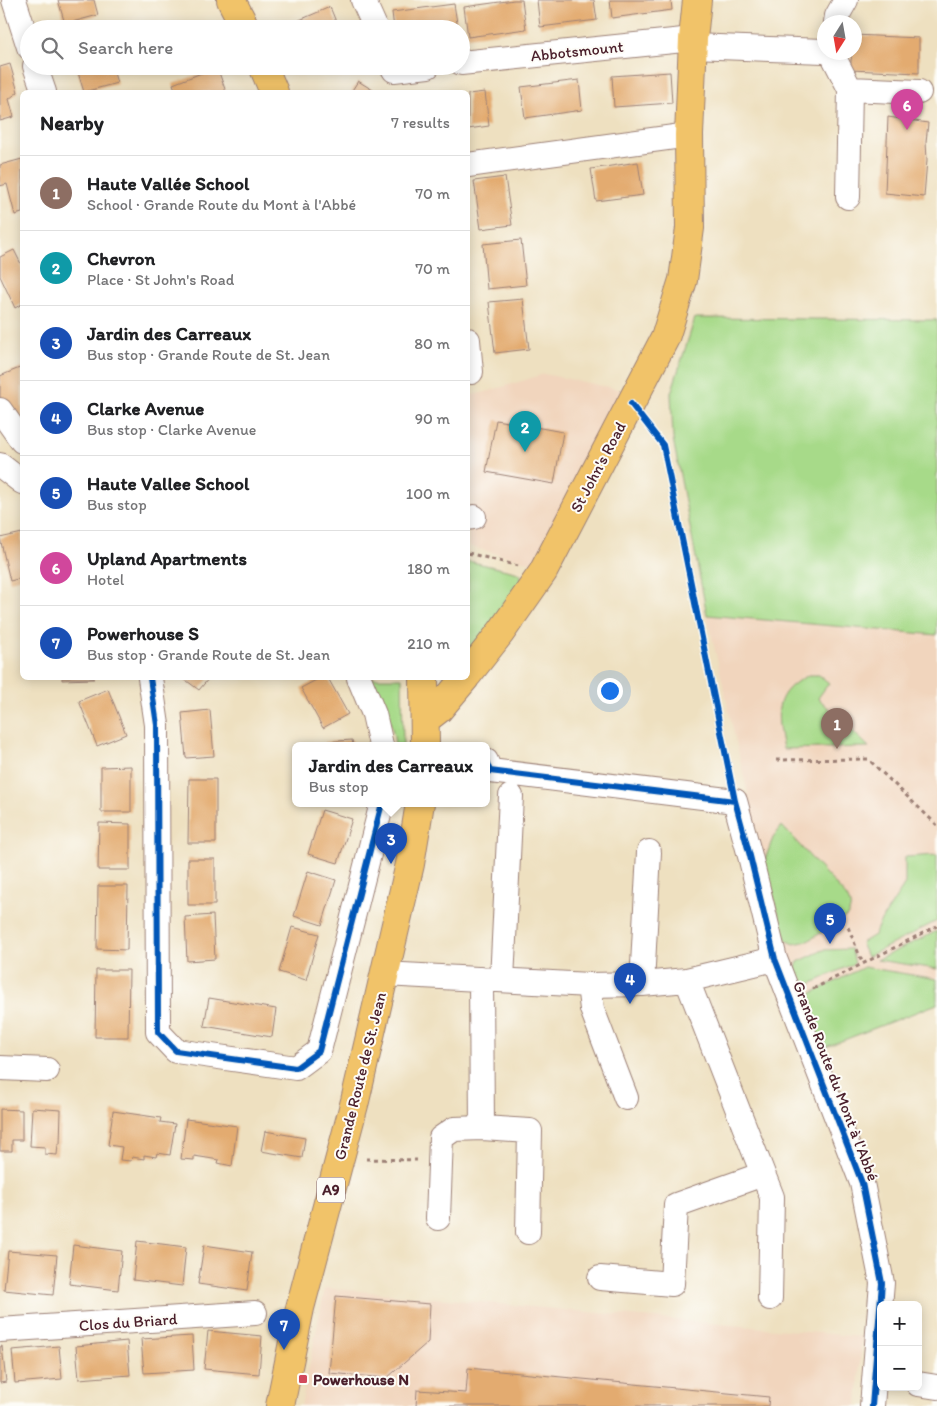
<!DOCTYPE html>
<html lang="en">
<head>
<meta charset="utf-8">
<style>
	body { margin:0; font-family:Itim,sans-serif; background:#f2f2f2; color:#202124 }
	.controls { position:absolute; right:15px; bottom:15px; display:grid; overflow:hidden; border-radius:8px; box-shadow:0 2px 12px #0003 }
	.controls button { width:45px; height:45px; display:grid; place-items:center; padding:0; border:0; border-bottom:1px solid #e0e0e0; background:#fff; color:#202124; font:25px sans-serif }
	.compass { position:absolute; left:817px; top:15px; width:45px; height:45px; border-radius:50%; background:#fff; box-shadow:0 2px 12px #0003; rotate:191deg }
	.you { position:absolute; left:609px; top:690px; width:18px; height:18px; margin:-12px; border:4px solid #fff; border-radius:50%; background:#1a73e8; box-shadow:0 0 0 8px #1a73e833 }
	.badge { display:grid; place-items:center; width:32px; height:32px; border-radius:50%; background:#d1495b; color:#fff; font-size:16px; font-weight:700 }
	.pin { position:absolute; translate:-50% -41px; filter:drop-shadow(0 1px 2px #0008) }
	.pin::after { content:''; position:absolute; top:26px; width:18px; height:15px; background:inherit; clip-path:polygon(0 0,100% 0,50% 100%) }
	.popup { position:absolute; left:292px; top:742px; width:198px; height:65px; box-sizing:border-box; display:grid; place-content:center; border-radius:8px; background:#fff; filter:drop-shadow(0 1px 4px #0005); font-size:16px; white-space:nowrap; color:#757577 }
	.popup b { font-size:19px; color:#202124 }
	.popup::after { content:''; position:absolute; left:50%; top:100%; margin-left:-10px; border:10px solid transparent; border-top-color:#fff }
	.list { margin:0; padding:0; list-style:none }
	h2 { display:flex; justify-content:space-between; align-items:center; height:65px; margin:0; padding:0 20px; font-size:21px }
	h2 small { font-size:16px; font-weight:400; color:#757577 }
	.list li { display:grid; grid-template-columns:32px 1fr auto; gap:15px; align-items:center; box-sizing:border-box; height:75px; padding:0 20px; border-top:1px solid #e0e0e0 }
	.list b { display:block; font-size:19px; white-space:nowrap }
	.list p { margin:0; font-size:16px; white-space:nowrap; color:#757577 }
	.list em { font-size:16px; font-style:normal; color:#757577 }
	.icon { flex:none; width:28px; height:28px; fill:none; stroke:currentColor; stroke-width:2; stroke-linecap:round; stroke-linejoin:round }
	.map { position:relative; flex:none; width:937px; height:1406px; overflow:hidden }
	.search { position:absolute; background:#fff; box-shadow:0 2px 12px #0003; left:20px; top:20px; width:450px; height:55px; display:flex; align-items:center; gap:12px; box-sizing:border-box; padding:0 18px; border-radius:28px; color:#757577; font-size:19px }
	.panel { position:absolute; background:#fff; box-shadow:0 2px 12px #0003; left:20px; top:90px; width:450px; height:590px; border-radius:8px }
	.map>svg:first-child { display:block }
	.built { fill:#f1d5bd }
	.green { fill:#a7da89; stroke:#787c5a }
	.building { fill:#e3ab70 }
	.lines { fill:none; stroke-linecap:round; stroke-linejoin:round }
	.minor-casing { stroke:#9c8076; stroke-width:26 }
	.major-casing { stroke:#9c8076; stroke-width:30 }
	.path { stroke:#9c8076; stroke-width:3; stroke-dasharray:4 4; stroke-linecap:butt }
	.minor { stroke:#fff; stroke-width:24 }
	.major { stroke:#f1c369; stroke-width:28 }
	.cycleway-casing { stroke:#fdfcf7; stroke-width:9 }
	.cycleway { stroke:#0057b8; stroke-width:6 }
	.poi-dot { fill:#d1495b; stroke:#fdfcf7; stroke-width:2 }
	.labels { text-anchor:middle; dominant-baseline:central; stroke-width:4; stroke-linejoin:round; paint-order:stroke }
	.shield { fill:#fdfcf7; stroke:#806168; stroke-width:1 }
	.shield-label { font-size:15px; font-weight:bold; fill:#4a1f2b }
	.street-label { font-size:16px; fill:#4a1f2b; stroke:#fdfcf7 }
	.poi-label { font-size:16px; font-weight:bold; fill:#4a1f2b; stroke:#fdfcf7; text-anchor:start }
</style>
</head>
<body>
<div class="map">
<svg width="937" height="1406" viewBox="0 0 937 1406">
	<rect width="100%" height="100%" fill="#fdfcf7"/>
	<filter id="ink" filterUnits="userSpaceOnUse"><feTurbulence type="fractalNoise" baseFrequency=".02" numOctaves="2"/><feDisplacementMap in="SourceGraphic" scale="10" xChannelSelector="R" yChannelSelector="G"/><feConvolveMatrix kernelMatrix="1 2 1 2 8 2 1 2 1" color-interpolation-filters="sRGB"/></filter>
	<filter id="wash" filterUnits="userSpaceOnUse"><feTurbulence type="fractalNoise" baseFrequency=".0096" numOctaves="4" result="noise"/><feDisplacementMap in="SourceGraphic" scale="20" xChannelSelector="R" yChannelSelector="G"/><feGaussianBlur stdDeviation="1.12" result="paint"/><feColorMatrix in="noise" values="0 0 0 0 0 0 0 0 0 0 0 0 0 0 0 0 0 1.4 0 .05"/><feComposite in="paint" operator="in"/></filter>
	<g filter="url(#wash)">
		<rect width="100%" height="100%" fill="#eee0c0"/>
		<!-- built -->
		<path class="built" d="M544,374L623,390L533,563L468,546V396L490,391Z
			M707,615L937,635V1004L818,1050L791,993L786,940L766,873Z
			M325,1288L862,1337L857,1406H301Z"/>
		<!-- green -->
		<path class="green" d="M695,318L937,320V635L707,615L673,439L671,393Z
			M468,561L515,572L520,574L523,582L468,655Z
			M809,675H819L829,683L818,698L869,747L783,749C776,713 772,693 809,675Z
			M370,678H402L403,745H395C393,721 380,699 370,678Z
			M782,826L846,896C851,904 852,908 847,916L808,941L794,944L786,940L764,862L773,838Z
			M937,855V921L867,957L861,943L874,935L879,924L905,884V857Z
			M937,931V969L877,960Z
			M851,949L855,963L791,993L792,974L798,962L823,950Z
			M864,967L937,979V1004L818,1050L796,1001Z"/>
		<g id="blocks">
			<!-- building -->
			<path class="building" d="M58,0H94L98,15L65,24Z
				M514,0H522L526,29L468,37L464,7Z
				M537,0H594L597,20L540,27Z
				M610,0H671L672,10L612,18Z
				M454,4L458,29H394L392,12Z
				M330,7L339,29H298L295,22Z
				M854,35L919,38V73L850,70L852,52H854Z
				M10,64L18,92L9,99L14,117L0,121V67Z
				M76,66H112L117,83L84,92Z
				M217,67L226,92H176L173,84Z
				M670,72L672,103L614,107L612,76Z
				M579,80L582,110L525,118L521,87Z
				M358,81L376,92H351Z
				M485,92L489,126L468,129V94Z
				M888,117L928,123L926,142L927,160L924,197L885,193Z
				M22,159V213L15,215L7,184L0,186V165Z
				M638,162L643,195L596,201L591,169Z
				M505,177L512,225L481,229L474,181Z
				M521,240L526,285L487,289L483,244Z
				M14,250L22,266V304L15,308L0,276V257Z
				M523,299L529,349L495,353L489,302Z
				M22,367V423L0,402V376Z
				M496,420L563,432L554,484L486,472Z
				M22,533V578L10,581L0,538Z
				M62,678H94V679L62,680Z
				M183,678H209L199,690Z
				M320,678H328L348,714L323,728L301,688Z
				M108,689L126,734L97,746L79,701Z
				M210,710L214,756L186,758L182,713Z
				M352,740L353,745H325V742Z
				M131,766V812H101V767Z
				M189,779H216V843H188Z
				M322,810L352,819L338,863L308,854Z
				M99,823L130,824V870H98Z
				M188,859H215V905H188Z
				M308,871L336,880L322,925L294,916Z
				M98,886H128L127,950L97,949Z
				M213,915L215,959L187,961L185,917Z
				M292,927L319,934L306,980L279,972Z
				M96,970H129L128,1037H95Z
				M209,998L276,1009L272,1037L204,1026Z
				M32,1108L61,1110L60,1144H58L57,1155L45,1154V1147L30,1146Z
				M0,1109L22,1110V1140H12V1151H0Z
				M113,1111L161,1118L160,1122L175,1124L170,1155L157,1153L156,1157L144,1155V1159L132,1157L131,1161L120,1160L122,1147L108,1145Z
				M186,1119L237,1126L232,1166L218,1163L219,1160L207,1158L194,1156V1160L181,1159Z
				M265,1131L305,1138L302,1158L261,1151Z
				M137,1241L186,1247L182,1286L133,1280Z
				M73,1245L122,1251L118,1290L69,1284Z
				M204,1245L252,1252L247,1291L198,1284Z
				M8,1251L57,1255L53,1295L4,1290Z
				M336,1296L430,1304L428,1342L387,1378L329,1373Z
				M208,1331L262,1336L259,1374L204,1369Z
				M192,1336L194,1370L144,1373L141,1339Z
				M127,1341L130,1375L79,1379L76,1346Z
				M2,1346L6,1382L0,1383V1347Z
				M59,1346L62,1379L15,1383L12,1350Z
				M468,1368L769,1397L768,1406H416L417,1390L466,1393Z"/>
		</g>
	</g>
	<g filter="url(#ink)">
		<use href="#blocks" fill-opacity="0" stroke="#9c8076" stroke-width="1"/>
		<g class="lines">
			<defs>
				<path id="minor" d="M14,0L29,47
					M363,0L376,29
					M836,22L837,16L846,0
					M693,46L824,51
					M831,52L850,89L919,92
					M461,63L693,39
					M35,66L44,92
					M392,66L394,70L428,66
					M468,165L689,135
					M848,197L850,89
					M468,340L471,372
					M0,410L22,441
					M0,465L22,482
					M468,518L474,517
					M150,678L157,725L158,1032L176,1051L296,1068L319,1051L382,803
					M359,678L374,714L381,745
					M486,761L490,771L735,801L750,856L775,959L862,1183L882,1283L872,1406
					M384,974L589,985L642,984L687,980L775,959
					M502,980L511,796
					M687,980L772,1197L770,1298
					M642,984L649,852
					M589,985L592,1009L626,1098
					M0,1068L47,1070
					M482,1128L530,1131L528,1232
					M438,1218L441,1138L454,1129L482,1128L481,979
					M600,1278L672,1284L676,1205L763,1174
					M0,1330L255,1313
					M918,1384L937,1387"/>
				<path id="major" d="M231,0L246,29
					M263,66L274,92
					M468,674L501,632L543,572L665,338L683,280L690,228L689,135L693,39L697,0
					M424,678L425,745
					M426,719L439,709L465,678
					M280,1406L300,1308L355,1101L410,864L420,803"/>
			</defs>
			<!-- minor casing -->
			<use href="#minor" class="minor-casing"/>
			<!-- major casing -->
			<use href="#major" class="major-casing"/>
			<!-- path -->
			<path class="path" d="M468,553L518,566
				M776,760L868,759L937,825
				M848,927L863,964
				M813,989L937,926
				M366,1159L417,1160"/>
			<!-- minor -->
			<use href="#minor" class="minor"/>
			<!-- major -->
			<use href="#major" class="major"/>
			<defs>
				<path id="cycleway" d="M631,404L663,445L735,801L750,856L775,959L862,1183L882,1283L872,1406
					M150,678L157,725L158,1032L176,1051L296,1068L319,1051L382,803
					M486,761L490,771L735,801"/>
			</defs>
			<!-- cycleway casing -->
			<use href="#cycleway" class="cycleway-casing"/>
			<!-- cycleway -->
			<use href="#cycleway" class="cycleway"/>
		</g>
	</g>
	<!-- markers -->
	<rect class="poi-dot" x="298" y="1374" width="10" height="10" rx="2.5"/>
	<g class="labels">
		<!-- shield labels -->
		<rect class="shield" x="317" y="1177.5" width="28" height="25" rx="4"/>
		<g class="shield-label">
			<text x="331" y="1190">A9</text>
		</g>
		<!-- street labels -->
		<g class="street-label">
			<text transform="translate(577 51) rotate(-6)">Abbotsmount</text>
			<text transform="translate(598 467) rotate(-62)">St John's Road</text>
			<text transform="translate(360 1076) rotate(-76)">Grande Route de St. Jean</text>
			<text transform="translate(836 1081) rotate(69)">Grande Route du Mont à l'Abbé</text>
			<text transform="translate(128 1322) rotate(-4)">Clos du Briard</text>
		</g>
		<!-- poi labels -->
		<g class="poi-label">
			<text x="313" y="1379">Powerhouse N</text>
		</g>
	</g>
</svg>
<div class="controls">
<button>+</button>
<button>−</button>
</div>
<svg class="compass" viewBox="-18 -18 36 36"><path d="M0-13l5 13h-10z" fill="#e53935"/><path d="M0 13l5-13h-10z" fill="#757577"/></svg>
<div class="you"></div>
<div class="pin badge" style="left:837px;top:749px;background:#8d6e63">1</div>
<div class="pin badge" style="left:525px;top:452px;background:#0f9aa8">2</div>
<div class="pin badge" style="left:391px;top:864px;background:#1a4fb4">3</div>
<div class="popup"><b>Jardin des Carreaux</b>Bus stop</div>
<div class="pin badge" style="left:630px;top:1004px;background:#1a4fb4">4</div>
<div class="pin badge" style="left:830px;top:944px;background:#1a4fb4">5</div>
<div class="pin badge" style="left:907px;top:130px;background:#d1479c">6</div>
<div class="pin badge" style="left:284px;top:1350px;background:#1a4fb4">7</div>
<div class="search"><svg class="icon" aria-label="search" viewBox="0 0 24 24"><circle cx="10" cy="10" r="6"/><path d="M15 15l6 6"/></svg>Search here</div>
<section class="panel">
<h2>Nearby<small>7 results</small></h2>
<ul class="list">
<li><span class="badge" style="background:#8d6e63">1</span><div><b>Haute Vallée School</b><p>School · Grande Route du Mont à l'Abbé</p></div><em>70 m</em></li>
<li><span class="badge" style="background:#0f9aa8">2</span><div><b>Chevron</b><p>Place · St John's Road</p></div><em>70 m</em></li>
<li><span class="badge" style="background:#1a4fb4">3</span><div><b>Jardin des Carreaux</b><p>Bus stop · Grande Route de St. Jean</p></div><em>80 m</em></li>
<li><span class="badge" style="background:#1a4fb4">4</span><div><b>Clarke Avenue</b><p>Bus stop · Clarke Avenue</p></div><em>90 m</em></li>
<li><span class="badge" style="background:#1a4fb4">5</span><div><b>Haute Vallee School</b><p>Bus stop</p></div><em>100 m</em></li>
<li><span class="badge" style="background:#d1479c">6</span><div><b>Upland Apartments</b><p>Hotel</p></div><em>180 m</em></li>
<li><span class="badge" style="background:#1a4fb4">7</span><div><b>Powerhouse S</b><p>Bus stop · Grande Route de St. Jean</p></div><em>210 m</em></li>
</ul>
</section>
</div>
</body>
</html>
